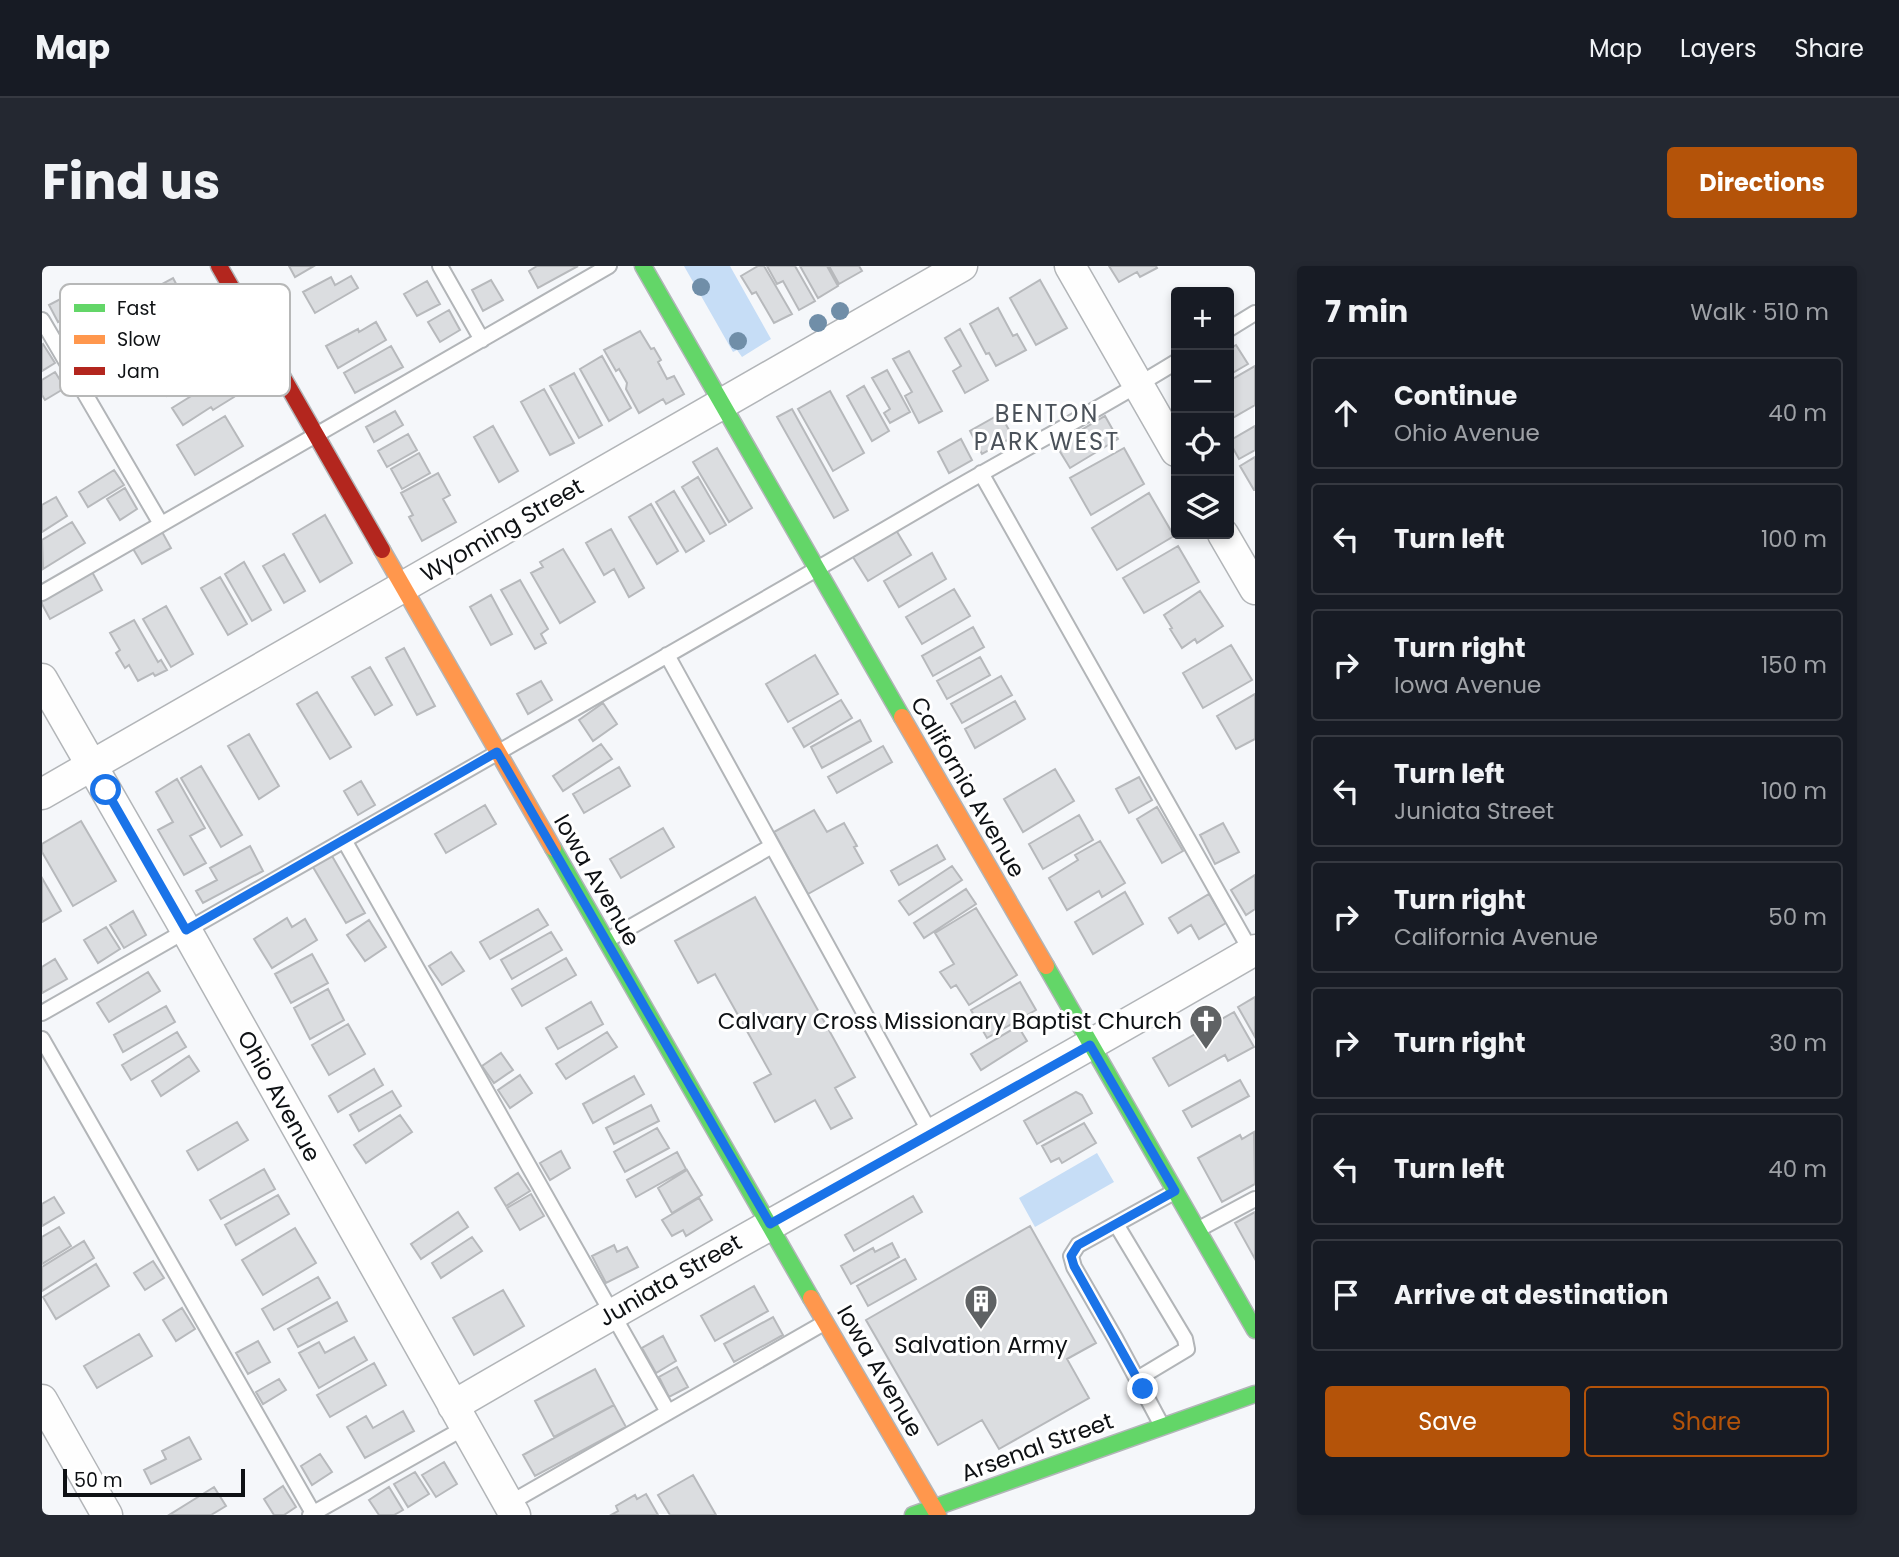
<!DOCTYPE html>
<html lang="en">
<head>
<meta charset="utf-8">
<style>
	body { margin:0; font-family:Poppins,sans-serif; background:#242831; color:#f1f3f6 }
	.controls { position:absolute; right:21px; top:21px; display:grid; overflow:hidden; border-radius:7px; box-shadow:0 4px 10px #0003 }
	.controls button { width:63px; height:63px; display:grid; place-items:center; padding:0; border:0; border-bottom:2px solid #363941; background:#171b24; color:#f1f3f6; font:35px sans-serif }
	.scale { position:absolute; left:21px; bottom:18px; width:182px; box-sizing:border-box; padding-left:7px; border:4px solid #0e1114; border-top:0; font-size:19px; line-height:24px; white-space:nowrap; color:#0e1114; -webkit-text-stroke:5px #fff; paint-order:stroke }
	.stop { position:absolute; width:21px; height:21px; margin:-16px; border:5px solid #1a73e8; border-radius:50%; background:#fff }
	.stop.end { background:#1a73e8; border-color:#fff; box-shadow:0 2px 7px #0008 }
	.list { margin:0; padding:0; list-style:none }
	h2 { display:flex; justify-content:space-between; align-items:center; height:91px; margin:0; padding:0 28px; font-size:30px }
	h2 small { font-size:23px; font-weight:400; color:#9ea1a6 }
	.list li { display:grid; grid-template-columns:46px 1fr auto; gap:21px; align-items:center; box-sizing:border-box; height:112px; margin:0 14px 14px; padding:0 14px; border:2px solid #363941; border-radius:7px }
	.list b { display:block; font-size:26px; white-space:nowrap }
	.list p { margin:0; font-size:23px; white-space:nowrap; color:#9ea1a6 }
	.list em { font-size:23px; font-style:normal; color:#9ea1a6 }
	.actions { display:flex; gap:14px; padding:21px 28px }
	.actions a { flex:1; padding:16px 0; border:2px solid #b45309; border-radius:7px; text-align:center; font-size:24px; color:#b45309 }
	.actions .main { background:#b45309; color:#fff }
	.icon { flex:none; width:38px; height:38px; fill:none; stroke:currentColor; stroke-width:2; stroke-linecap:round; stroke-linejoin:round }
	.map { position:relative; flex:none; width:1213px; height:1249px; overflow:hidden; border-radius:7px }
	header { display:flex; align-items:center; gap:42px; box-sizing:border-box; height:98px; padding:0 35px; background:#171b24; border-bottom:2px solid #363941 }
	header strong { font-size:33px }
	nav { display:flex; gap:38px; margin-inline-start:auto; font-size:24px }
	.intro { display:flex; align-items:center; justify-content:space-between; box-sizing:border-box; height:168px; padding:0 42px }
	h1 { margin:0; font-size:49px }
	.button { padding:18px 32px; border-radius:7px; background:#b45309; color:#fff; font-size:24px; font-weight:700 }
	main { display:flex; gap:42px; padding:0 42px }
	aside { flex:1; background:#171b24; border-radius:7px; box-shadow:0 4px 10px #0003 }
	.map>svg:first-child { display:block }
	.green { fill:#c6ddf6 }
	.building { fill:#dbdde0; stroke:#b7b9bc; stroke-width:2 }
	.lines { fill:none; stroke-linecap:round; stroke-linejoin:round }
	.lane-casing { stroke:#b2b5b8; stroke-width:18 }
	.street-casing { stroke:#b2b5b8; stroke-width:33 }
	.fast-casing { stroke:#b2b5b8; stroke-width:19 }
	.slow-casing { stroke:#b2b5b8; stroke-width:19 }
	.jam-casing { stroke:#b2b5b8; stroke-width:19 }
	.lane { stroke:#fefefe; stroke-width:14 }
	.street { stroke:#fefefe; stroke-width:30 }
	.fast { stroke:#63d668; stroke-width:16 }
	.slow { stroke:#ff974d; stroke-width:16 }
	.jam { stroke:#b3261e; stroke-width:16 }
	.tree { fill:#708ea8 }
	.route { stroke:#1a73e8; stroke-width:9 }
	.labels { text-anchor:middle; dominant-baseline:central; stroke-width:6; stroke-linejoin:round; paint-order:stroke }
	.street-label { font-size:23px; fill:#0e1114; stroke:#fff }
	.poi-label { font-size:23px; fill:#0e1114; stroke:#fff; text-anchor:end }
	.neighbourhood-label { font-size:24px; letter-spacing:2px; fill:#4b525a; stroke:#fff }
	.key { fill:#fff; stroke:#b7b8b8; stroke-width:2 }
	.key-label { font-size:19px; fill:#0e1114 }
</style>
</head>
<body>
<header>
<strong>Map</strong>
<nav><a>Map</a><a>Layers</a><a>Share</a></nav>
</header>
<div class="intro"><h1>Find us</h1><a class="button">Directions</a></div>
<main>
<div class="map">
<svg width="1213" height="1249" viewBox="0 0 1213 1249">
	<rect width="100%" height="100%" fill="#f5f7fa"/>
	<!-- green -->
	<path class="green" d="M642,0H688L729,73L700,91L695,84L691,86Z
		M1055,887L1072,916L993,961L977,932Z"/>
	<!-- building -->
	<path class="building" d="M247,0H272L253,11Z
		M495,0H536L496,22L487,5Z
		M716,0H722L750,48L732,57L714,26L710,28L699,10Z
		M725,0H753L773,35L757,44L741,15L735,18Z
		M758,0H785L796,20L776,32Z
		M787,0H817L820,5L797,18Z
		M1067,0H1114L1115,2L1098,11L1095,6L1077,16Z
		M309,10L316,22L273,47L261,26L289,11L293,19Z
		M131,12L140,29L83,61L74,43Z
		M449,14L461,34L441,45L430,24Z
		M998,14L1025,62L994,79L968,32Z
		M385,15L398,38L375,50L362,28Z
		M26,29L35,45L16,56L7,39Z
		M956,42L971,70L975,68L984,84L954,100L947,87L944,88L928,58Z
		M407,44L418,64L398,76L386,56Z
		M334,56L344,74L296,102L284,80L316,63L317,66Z
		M918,63L946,114L923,127L911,105L919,100L903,72Z
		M598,65L609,83L612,82L619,94L616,96L625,113L632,110L642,128L624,138L621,133L597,147L584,123L585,117L577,103L574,105L562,84Z
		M1,78L13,97L0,105V79Z
		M1194,79L1206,98L1187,109V83Z
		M164,80L176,102L125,130L113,109Z
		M349,80L361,101L313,127L302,107Z
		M867,85L900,145L877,157L863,130L870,126L851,93Z
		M560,90L589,142L567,155L538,103Z
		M1213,100V139L1187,154V115Z
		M845,104L868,146L848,157L842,147L848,143L830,112Z
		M13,106L23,122L3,134L0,129V114Z
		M532,107L560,159L537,172L508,120Z
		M182,114L192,131L171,144L169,141L141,159L130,142L167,119L168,122Z
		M822,120L847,165L830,175L805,130Z
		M502,123L532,177L508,189L479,136Z
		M788,125L822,187L791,205L756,143Z
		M750,143L806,244L792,252L735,151Z
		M353,145L361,159L332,176L324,161Z
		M958,148L971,171L940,188L928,165Z
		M183,150L201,180L153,209L135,179Z
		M1063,150L1076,173L1028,202L1014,179Z
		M451,160L476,205L457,216L432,171Z
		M1213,160V184L1197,193L1187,175Z
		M366,168L375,184L345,201L336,185Z
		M919,173L930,194L907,207L896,186Z
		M675,182L710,242L687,256L651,196Z
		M1082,182L1102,218L1049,249L1028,212Z
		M377,187L388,207L360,223L349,203Z
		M1213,191V224H1212L1198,200Z
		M72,204L82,219L46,241L37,226Z
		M396,207L408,229L401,233L414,256L380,275L367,251L371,249L359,227Z
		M656,211L684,259L668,268L640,221Z
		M83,222L95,243L78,254L65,233Z
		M632,225L662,275L644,286L614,236Z
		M1107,227L1132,270L1075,304L1050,262Z
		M14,231L25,250L0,266V239Z
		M609,238L636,285L615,298L587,251Z
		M283,249L310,297L278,316L251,268Z
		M30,256L43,277L1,303L0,274Z
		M569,263L602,322L587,331L572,303L562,309L544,277Z
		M119,264L129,282L100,298L90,281Z
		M854,264L869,289L826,315L811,291Z
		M1136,280L1157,316L1102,347L1081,312Z
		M521,283L553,336L518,357L489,307L501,301L498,296Z
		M890,287L904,313L857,341L842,315Z
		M242,288L263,325L242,337L221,300Z
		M202,296L229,344L210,355L183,308Z
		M49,304L60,324L8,353L0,338V332Z
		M178,311L205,358L186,369L159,322Z
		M478,314L506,363L499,368L504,377L493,383L459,324Z
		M912,323L928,350L880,378L864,351Z
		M1158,325L1181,360L1155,377L1153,373L1140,382L1128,363L1130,362L1122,349Z
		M449,329L470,368L449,379L428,341Z
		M124,340L151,388L129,401L101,353Z
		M92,354L116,396L119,394L125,404L113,410L111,407L96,415L87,399L83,402L74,387L78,384L68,367Z
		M931,361L942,381L891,410L880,390Z
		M1189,379L1210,414L1161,442L1141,407Z
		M362,382L393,440L375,449L344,392Z
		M773,389L796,428L746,456L724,418Z
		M938,391L948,409L905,433L895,415Z
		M328,401L350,439L333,449L310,411Z
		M959,410L970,429L920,457L909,438Z
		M499,415L510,434L486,448L475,428Z
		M275,426L309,481L288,493L255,438Z
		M1213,428V473L1194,483L1175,450Z
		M799,434L810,452L762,481L751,462Z
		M973,435L983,453L933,482L923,463Z
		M561,437L575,458L551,475L537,454Z
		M818,454L829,475L780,502L769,481Z
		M207,468L237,520L217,533L186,480Z
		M559,478L570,493L521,525L511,510Z
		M841,480L850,496L795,527L786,511Z
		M159,500L200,569L179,581L139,512Z
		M577,501L588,520L542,547L531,528Z
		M1013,503L1032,535L981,566L962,533Z
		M1097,511L1110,534L1087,547L1074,523Z
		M135,513L163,562L148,570L164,597L142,609L116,564L131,556L114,526Z
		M319,515L333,539L316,549L302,525Z
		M443,539L454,558L404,587L393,568Z
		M1115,541L1141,585L1120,597L1095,553Z
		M772,544L785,566L802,557L815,580L812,581L821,597L766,628L732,566Z
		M1037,549L1051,574L1001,603L987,578Z
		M39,555L74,615L31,640L0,586V578Z
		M1181,557L1197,586L1173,598L1158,569Z
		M621,562L632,581L579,612L568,593Z
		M1058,575L1083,617L1060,631L1057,625L1025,644L1007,612L1036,594L1033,589Z
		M895,579L903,593L857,619L849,605Z
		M208,580L221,605L161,637L154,625L175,614L168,602Z
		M290,590L323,647L304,657L271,601Z
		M910,600L920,614L867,649L857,635Z
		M1213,609V643L1204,649L1189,624Z
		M0,612L19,645L0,656Z
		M924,623L934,638L882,672L872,657Z
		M1083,626L1101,658L1051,688L1033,656Z
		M1167,628L1184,657L1157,673L1149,659L1136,667L1127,652Z
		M713,631L813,811L793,822L810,852L789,863L773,834L733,856L712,817L729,808L673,708L656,717L633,675Z
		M934,642L975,709L927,739L914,719L909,722L898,706L912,698L893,667Z
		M496,643L506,659L448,693L438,676Z
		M91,645L104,669L82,682L68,659Z
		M245,652L250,661L263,653L275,674L230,702L212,673Z
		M327,654L344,681L323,695L305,669Z
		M64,661L78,683L56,697L42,674Z
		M509,666L520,684L470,713L459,694Z
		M409,686L422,705L400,719L387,700Z
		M270,688L286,717L249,737L233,708Z
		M524,692L534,709L480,740L470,723Z
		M13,693L25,713L0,727V701Z
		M106,706L118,725L67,756L55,737Z
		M978,716L994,744L945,772L929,744Z
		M286,723L302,754L268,773L252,742Z
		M1213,731V771L1196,741Z
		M549,736L561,758L516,783L504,762Z
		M124,740L133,756L81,786L72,769Z
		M1192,746L1212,781L1186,795L1183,789L1127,820L1111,792Z
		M306,758L323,788L287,809L270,779Z
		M976,760L985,775L939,804L929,788Z
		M135,766L144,781L89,814L80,799Z
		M565,766L575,781L524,813L514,798Z
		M459,787L471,804L452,817L440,800Z
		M147,790L157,805L119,830L110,815Z
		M332,803L341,819L296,846L287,830Z
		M478,809L490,827L468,842L456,824Z
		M592,810L602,828L551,857L541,838Z
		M1198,814L1207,830L1150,861L1141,845Z
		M350,825L359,840L317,865L308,849Z
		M1034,826L1040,829L1050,847L995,878L982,855Z
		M609,839L617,855L572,878L564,862Z
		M358,849L370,866L324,897L312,879Z
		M195,856L206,874L156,904L145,885Z
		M1042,857L1054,877L1020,897L1017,892L1009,896L1000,880Z
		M615,862L627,882L583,906L572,886Z
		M1212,866L1213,918L1180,936L1156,892L1198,869L1200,873Z
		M519,885L528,902L508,914L498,897Z
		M635,886L644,903L594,931L585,914Z
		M222,903L233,923L179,953L168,934Z
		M645,904L660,929L630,947L616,922Z
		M476,907L488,925L464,940L453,922Z
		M489,928L502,950L478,964L465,942Z
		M236,929L247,948L194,979L183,959Z
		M871,930L880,946L812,985L803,969Z
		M12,931L22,947L0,960V938Z
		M657,932L670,954L644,970L641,964L630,970L620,954Z
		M416,946L426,961L379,993L369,978Z
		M1213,946V993L1193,957Z
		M988,960L1054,1077L1025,1093L1047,1132L957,1183L940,1154L896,1179L824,1054Z
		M17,961L29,980L0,998V971Z
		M253,962L274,997L221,1029L200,994Z
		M430,971L440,985L399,1012L390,997Z
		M42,975L52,992L0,1025V1001Z
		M850,977L857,991L809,1018L799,1000L831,982L833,986Z
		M572,979L575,986L585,981L596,1001L564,1017L550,990Z
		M863,993L874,1013L826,1040L815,1020Z
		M111,995L122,1012L103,1024L92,1007Z
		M54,998L67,1020L14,1053L1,1031Z
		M276,1011L288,1032L232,1064L220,1043Z
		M712,1020L726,1045L673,1075L659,1050Z
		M461,1024L482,1060L432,1089L411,1052Z
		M295,1036L305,1055L256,1081L246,1063Z
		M140,1042L153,1063L134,1075L121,1054Z
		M731,1051L741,1069L692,1096L682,1078Z
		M97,1068L110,1090L55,1122L42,1100Z
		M621,1070L634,1095L614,1107L600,1082Z
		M312,1071L325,1094L277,1122L257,1087L277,1076L283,1087Z
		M216,1075L228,1096L206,1108L194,1087Z
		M332,1097L344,1119L288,1151L275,1129Z
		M635,1101L646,1121L627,1131L617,1111Z
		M553,1103L572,1139L512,1171L493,1135Z
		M237,1113L244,1124L221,1138L214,1126Z
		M572,1139L584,1161L493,1210L481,1189Z
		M361,1145L372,1165L323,1192L305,1161L324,1150L331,1162Z
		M147,1171L159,1193L109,1218L102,1204L124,1193L120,1185Z
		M278,1188L290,1206L270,1219L259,1200Z
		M402,1196L415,1218L394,1231L380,1209Z
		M373,1206L387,1228L366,1241L352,1218Z
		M651,1209L674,1249H628L616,1229Z
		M241,1220L254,1241L242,1249H232L222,1233Z
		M172,1221L184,1240L169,1249H127Z
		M347,1221L361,1244L352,1249H337L327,1234Z
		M604,1228L616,1249H569L576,1245L574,1240L593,1229L595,1233Z"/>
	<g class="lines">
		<defs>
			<path id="lane" d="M398,0L440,74
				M0,54L119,258
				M1187,63L1213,47
				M939,207L1210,687
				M0,327L567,0
				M625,389L889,868
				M302,574L626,1146
				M564,675L730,580
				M0,747C298,576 598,407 895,233C974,187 1056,144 1134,96
				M0,773L271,1247
				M1074,958L1132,926
				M1157,963L1213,933
				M1095,1113L1145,1083L1143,1073L1074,958L1036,979L1029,990L1032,1001L1073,1072L1119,1158
				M466,1238L782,1057
				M268,1249L422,1162"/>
			<path id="street" d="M1028,0L1134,185
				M1181,268L1213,323
				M0,413L144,664L473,1249
				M0,528L920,0
				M0,1134L65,1249
				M411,1140C676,985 947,839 1213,684"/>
			<path id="fast" d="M601,0L860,451
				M511,582L769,1032
				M1004,700L1213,1064
				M871,1249L1213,1128"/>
			<path id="slow" d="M340,284L511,582
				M860,451L1004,700
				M769,1032L896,1249"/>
			<path id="jam" d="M177,0L340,284"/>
		</defs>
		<!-- lane casing -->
		<use href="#lane" class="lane-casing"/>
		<!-- street casing -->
		<use href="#street" class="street-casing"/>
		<!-- fast casing -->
		<use href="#fast" class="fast-casing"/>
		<!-- slow casing -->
		<use href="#slow" class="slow-casing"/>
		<!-- jam casing -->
		<use href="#jam" class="jam-casing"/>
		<!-- lane -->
		<use href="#lane" class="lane"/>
		<!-- street -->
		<use href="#street" class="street"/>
		<!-- fast -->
		<use href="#fast" class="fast"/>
		<!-- slow -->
		<use href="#slow" class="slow"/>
		<!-- jam -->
		<use href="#jam" class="jam"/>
	</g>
	<!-- trees -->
	<g class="tree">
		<circle cx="659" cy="21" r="9"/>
		<circle cx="798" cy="45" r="9"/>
		<circle cx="776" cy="57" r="9"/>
		<circle cx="696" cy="75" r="9"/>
	</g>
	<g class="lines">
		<!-- route -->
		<path class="route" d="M64,524L144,664L455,486L728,958L1048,779L1133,925L1036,979L1029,990L1032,1000L1101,1123"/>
	</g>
	<!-- icons -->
	<defs>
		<symbol id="church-pin" viewBox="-11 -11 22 30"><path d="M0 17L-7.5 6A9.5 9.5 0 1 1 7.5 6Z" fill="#5f6264" stroke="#fff"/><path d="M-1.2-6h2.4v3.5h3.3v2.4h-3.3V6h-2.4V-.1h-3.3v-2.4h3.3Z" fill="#fff"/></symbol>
		<symbol id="building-pin" viewBox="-11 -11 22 30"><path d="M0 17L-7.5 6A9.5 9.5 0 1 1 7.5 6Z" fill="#5f6264" stroke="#fff"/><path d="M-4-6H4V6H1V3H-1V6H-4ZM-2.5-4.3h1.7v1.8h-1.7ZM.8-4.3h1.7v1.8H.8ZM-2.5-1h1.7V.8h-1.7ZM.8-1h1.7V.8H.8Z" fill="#fff"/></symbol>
	</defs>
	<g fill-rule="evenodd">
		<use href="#church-pin" x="1145" y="736" width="38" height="52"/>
		<use href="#building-pin" x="920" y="1016" width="38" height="52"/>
	</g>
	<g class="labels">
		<!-- street labels -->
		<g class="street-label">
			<text transform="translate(460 264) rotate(-30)">Wyoming Street</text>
			<text transform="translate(926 521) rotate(60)">California Avenue</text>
			<text transform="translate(555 614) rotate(60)">Iowa Avenue</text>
			<text transform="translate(237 830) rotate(61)">Ohio Avenue</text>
			<text transform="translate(628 1014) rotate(-30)">Juniata Street</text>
			<text transform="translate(838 1105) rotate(60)">Iowa Avenue</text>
			<text transform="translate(995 1181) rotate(-20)">Arsenal Street</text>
		</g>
		<!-- poi labels -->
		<g class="poi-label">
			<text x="1140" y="755">Calvary Cross Missionary Baptist Church</text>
			<text x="939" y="1079" text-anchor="middle">Salvation Army</text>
		</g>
		<!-- neighbourhood labels -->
		<g class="neighbourhood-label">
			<text x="1005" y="147">BENTON<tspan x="1005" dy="28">PARK WEST</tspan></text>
		</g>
	</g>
	<!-- legend -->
	<rect x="18" y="18" width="230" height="112" rx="10" class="key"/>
	<rect x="32" y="38" width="31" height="8" fill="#63d668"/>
	<rect x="32" y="69" width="31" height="9" fill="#ff974d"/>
	<rect x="32" y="101" width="31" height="8" fill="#b3261e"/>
	<g class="key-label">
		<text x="75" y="49">Fast</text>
		<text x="75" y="80">Slow</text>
		<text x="75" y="112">Jam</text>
	</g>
</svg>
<div class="controls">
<button>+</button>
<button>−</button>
<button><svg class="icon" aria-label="locate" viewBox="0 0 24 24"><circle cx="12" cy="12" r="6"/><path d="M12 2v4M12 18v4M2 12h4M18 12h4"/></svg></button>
<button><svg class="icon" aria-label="layers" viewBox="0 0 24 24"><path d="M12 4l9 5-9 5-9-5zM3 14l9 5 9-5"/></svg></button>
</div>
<div class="scale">50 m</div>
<div class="stop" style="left:64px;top:524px"></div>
<div class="stop end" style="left:1101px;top:1123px"></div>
</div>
<aside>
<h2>7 min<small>Walk · 510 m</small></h2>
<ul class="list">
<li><svg class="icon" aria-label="ahead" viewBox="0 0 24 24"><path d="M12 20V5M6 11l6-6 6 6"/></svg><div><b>Continue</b><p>Ohio Avenue</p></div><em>40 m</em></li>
<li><svg class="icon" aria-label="left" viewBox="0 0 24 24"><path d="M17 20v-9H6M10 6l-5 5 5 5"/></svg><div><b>Turn left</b></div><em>100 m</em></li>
<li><svg class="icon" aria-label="right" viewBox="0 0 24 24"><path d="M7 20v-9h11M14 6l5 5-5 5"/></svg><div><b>Turn right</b><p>Iowa Avenue</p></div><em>150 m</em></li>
<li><svg class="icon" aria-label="left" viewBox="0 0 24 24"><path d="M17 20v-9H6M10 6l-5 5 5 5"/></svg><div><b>Turn left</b><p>Juniata Street</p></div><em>100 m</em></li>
<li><svg class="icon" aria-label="right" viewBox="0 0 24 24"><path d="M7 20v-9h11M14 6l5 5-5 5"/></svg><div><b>Turn right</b><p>California Avenue</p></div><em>50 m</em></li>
<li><svg class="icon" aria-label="right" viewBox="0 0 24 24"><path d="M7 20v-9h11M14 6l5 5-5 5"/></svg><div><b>Turn right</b></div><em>30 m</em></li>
<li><svg class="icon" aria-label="left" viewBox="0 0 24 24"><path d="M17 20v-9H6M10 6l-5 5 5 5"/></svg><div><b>Turn left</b></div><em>40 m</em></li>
<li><svg class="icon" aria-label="arrive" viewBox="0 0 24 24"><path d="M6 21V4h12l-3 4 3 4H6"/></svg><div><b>Arrive at destination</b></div></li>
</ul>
<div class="actions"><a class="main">Save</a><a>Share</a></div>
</aside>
</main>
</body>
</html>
